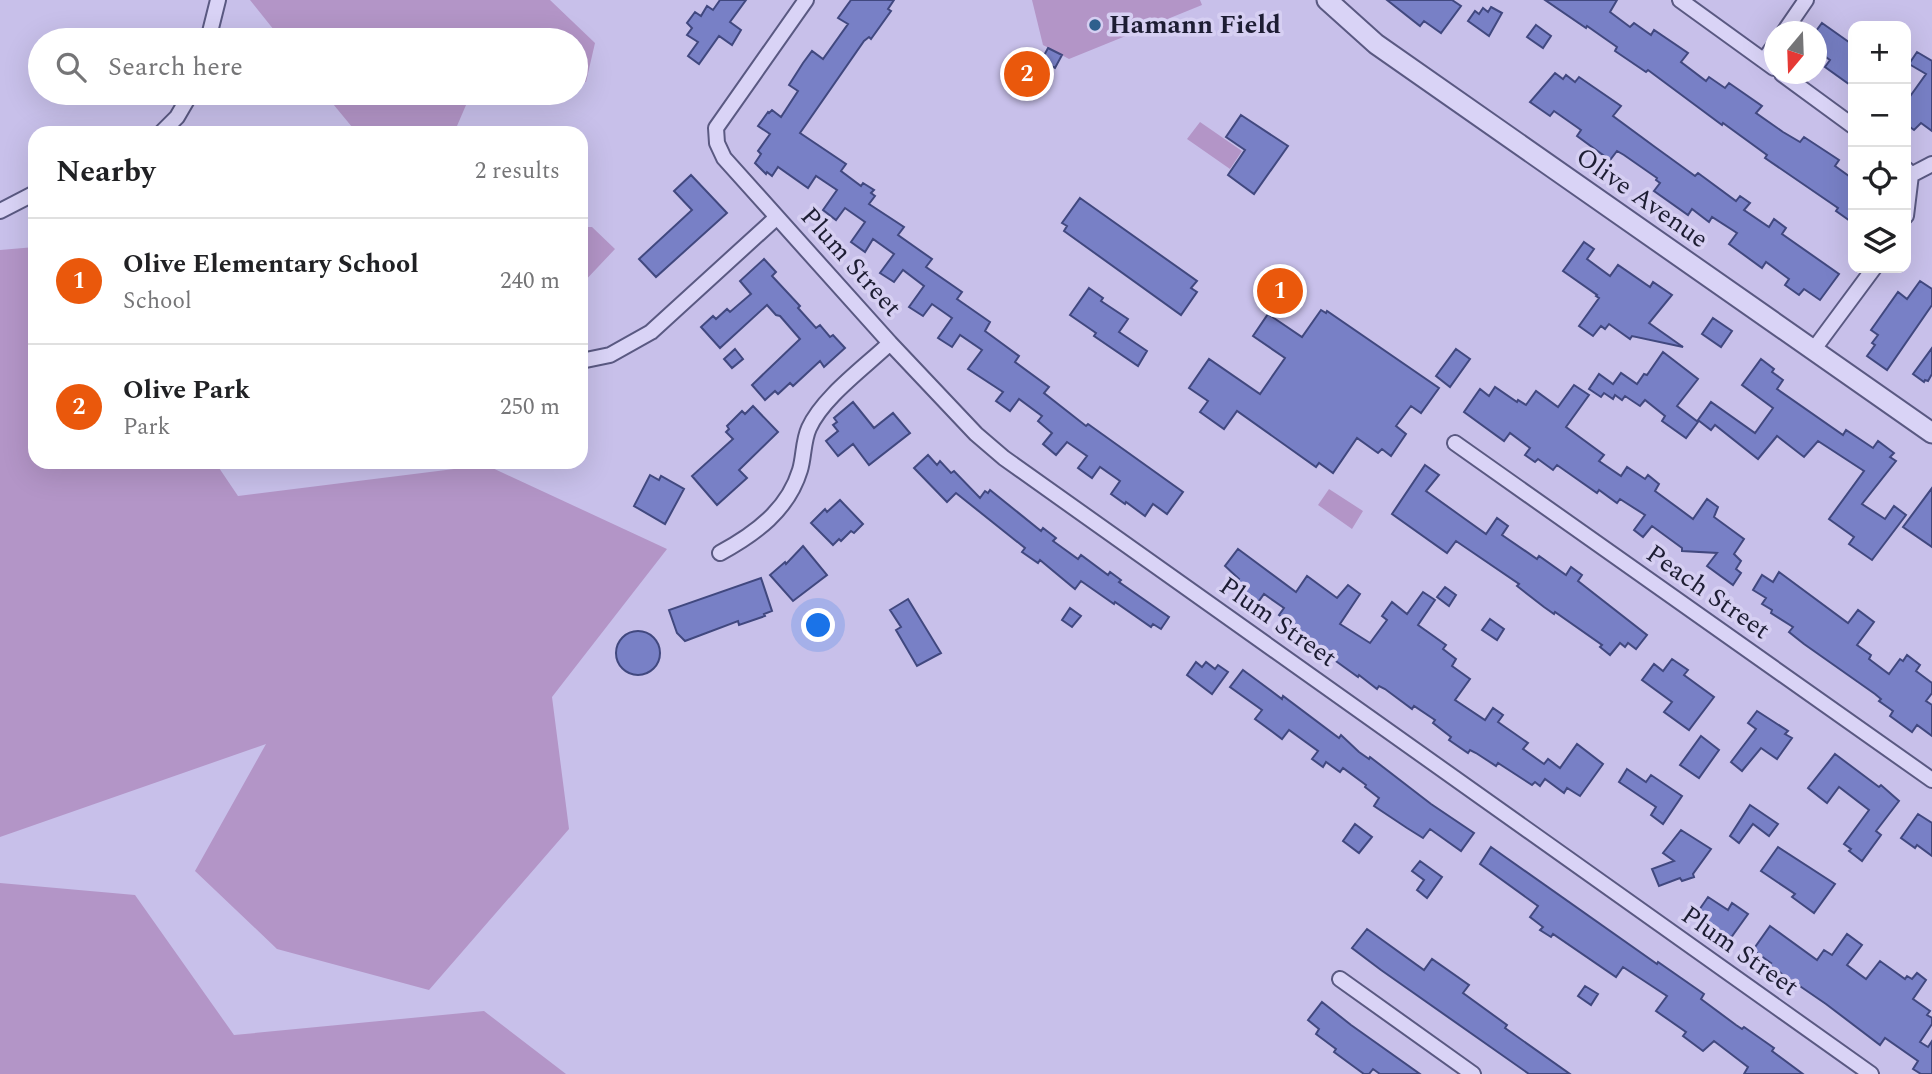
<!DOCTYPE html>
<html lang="en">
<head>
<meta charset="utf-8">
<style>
	body { margin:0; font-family:Spectral,serif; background:#f2f2f2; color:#202124 }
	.controls { position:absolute; right:21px; top:21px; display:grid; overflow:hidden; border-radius:14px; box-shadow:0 7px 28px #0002 }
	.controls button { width:63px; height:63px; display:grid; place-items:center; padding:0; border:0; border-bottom:2px solid #e0e0e0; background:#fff; color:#202124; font:35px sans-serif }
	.compass { position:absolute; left:1764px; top:21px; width:63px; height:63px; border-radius:50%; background:#fff; box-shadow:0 7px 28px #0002; rotate:199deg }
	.you { position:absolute; left:819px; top:626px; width:24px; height:24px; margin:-18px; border:5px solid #fff; border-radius:50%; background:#1a73e8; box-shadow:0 0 0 10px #1a73e833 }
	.badge { display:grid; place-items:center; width:46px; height:46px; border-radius:50%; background:#ea580c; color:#fff; font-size:23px; font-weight:700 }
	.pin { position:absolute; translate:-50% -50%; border:4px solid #fff; box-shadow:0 2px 7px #0006 }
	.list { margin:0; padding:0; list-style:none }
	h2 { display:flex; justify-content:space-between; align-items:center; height:91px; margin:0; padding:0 28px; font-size:30px }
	h2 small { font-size:23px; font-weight:400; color:#757577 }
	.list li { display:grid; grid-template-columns:46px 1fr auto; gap:21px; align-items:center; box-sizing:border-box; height:126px; padding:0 28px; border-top:2px solid #e0e0e0 }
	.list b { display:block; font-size:26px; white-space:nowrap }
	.list p { margin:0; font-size:23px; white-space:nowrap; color:#757577 }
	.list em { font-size:23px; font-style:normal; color:#757577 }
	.icon { flex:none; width:38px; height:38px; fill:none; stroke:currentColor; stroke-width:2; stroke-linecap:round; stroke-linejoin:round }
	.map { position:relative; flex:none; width:1932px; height:1074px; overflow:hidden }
	.search { position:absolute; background:#fff; box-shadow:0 7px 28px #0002; left:28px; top:28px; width:560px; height:77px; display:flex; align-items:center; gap:18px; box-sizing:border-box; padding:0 24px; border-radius:38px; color:#757577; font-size:26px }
	.panel { position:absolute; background:#fff; box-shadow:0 7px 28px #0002; left:28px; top:126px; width:560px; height:343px; border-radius:21px }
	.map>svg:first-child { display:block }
	.green { fill:#b395c7 }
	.building { fill:#7880c6; stroke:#41487f; stroke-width:2 }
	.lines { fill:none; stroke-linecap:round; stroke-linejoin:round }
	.minor-casing { stroke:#5a5982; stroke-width:18 }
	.tertiary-casing { stroke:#5a5982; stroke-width:23 }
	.minor { stroke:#d9d3f6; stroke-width:14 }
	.tertiary { stroke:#d9d3f6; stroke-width:19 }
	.poi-dot { fill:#2e5f8d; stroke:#d6cff2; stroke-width:2.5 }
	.labels { text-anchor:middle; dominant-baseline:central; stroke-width:7; stroke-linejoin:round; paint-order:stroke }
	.poi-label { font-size:26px; font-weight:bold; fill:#1d1d33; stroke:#d6cff2; text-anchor:start }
	.street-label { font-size:26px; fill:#1d1d33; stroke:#d6cff2 }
</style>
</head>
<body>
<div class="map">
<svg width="1932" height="1074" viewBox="0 0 1932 1074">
	<rect width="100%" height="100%" fill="#c8c0ea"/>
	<!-- green -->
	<path class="green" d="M250,0H550L595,43L586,82L576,83V40H282Z
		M1032,0H1200L1202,5L1069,59L1043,45Z
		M324,93H508L469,98L454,133H357Z
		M1200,122L1242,151L1230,169L1187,139Z
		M581,227H592L615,249L581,285Z
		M35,247V462H215L238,496L486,465L667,549L552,697L569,829L429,990L277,949L195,871L266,744L0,837V250Z
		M1329,489L1363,511L1352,529L1318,505Z
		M0,883L135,895L234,1035L484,1011L566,1074H0Z"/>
	<!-- building -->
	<path class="building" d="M720,0H746L730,22L741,30L732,45L719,36L699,64L688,56L698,42L687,35L692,28L687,23L695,12L701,16L707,6L713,10Z
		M851,0H894L888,9L891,11L871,39L869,37L864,41L800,133L846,164L841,171L861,186L863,183L874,190L871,193L875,196L869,204L904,227L898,235L932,259L926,267L962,292L957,299L990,322L985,331L1019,356L1015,362L1049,387L1044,393L1086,426L1088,424L1183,492L1167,514L1153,504L1145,516L1126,502L1125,504L1111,494L1120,481L1100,467L1092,478L1078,468L1087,456L1067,442L1056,455L1043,444L1052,433L1038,421L1042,416L1019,399L1010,411L996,401L1003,392L968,369L982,350L960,335L952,347L938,338L952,318L932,304L923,316L909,307L924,286L903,270L894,282L880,273L894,254L873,239L865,252L851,242L865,222L845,208L836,220L823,210L837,190L816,176L808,188L778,167L772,176L767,172L766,174L755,163L761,154L758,151L770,134L758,126L768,112L769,113L772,110L781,117L798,91L789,85L803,63L812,51L823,59L848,24L838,18Z
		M1387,0H1452L1461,6L1441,33L1424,21L1420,26Z
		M1545,0H1617L1610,12L1630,27L1634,23L1651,35L1654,30L1688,53L1681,62L1706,81L1709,77L1725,88L1729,83L1762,106L1756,113L1783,132L1800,142L1804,137L1839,160L1835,166L1853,179V223L1836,211L1838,208L1765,158L1767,155L1723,123L1722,125L1648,70L1646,72L1615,51L1617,47L1587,26L1586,28Z
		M1491,7L1502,13L1489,36L1468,21L1475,11L1479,14L1483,8L1488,12Z
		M1822,23L1853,45V87L1825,67L1830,60L1816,50V31Z
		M1536,25L1551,36L1543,48L1527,37Z
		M1048,48L1062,55L1055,68L1041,61Z
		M1917,52L1932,61V131L1921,123L1914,130L1906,124V102L1926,74L1909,64Z
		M1555,73L1563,79L1566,75L1575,82L1579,77L1621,106L1613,116L1655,147L1695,176L1698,173L1736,201L1740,196L1750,203L1744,210L1769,227L1774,219L1786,228L1782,234L1839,274L1820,300L1804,289L1799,295L1785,285L1789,279L1766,262L1762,268L1729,244L1737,233L1712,217L1709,222L1692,209L1688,215L1654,191L1660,183L1656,180L1657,178L1624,155L1617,151L1610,160L1577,136L1581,130L1554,111L1550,116L1530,102Z
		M1241,115L1288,146L1254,194L1228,175L1245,150L1226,137Z
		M691,175L727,213L656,277L639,259L692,210L674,191Z
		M1080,198L1197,281L1191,288L1197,292L1181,315L1064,231L1067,226L1062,223Z
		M1584,242L1594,249L1587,259L1610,276L1618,265L1650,287L1653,282L1672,295L1649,323L1683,347L1632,336L1630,339L1609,324L1605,329L1601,326L1593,336L1579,326L1599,298L1596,296L1597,295L1563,271Z
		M764,259L776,272L772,276L800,306L798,308L816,328L820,325L830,337L833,335L845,348L824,367L820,361L793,386L790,383L778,394L775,391L765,400L752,385L800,339L780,316L776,315L767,305L720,348L701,327L713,316L716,319L727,309L730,312L751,294L740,281Z
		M1920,281L1932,289V305L1887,370L1867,356L1875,345L1872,343L1878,335L1871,330L1898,292L1907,299Z
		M1089,288L1103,298L1101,301L1128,319L1119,332L1147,351L1138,366L1094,336L1096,333L1070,315Z
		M1321,310L1326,313L1327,311L1439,388L1421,413L1411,406L1396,426L1406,434L1391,456L1382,449L1378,453L1357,438L1333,473L1319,463L1316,467L1237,411L1224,429L1200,412L1208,401L1189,388L1209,359L1260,394L1285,358L1253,336L1268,314L1302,337Z
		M1713,318L1732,331L1721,347L1702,334Z
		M1932,348V374L1928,381L1925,380L1924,382L1913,374Z
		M735,349L743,359L732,368L724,359Z
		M1456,349L1470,359L1450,387L1436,376Z
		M1663,352L1698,379L1677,406L1698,422L1686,438L1662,421L1665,416L1645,400L1640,406L1625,396L1622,400L1615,395L1613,399L1604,393L1601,397L1589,389L1599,374L1613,384L1621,373L1637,384L1644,374L1647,375Z
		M1761,359L1774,369L1772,372L1783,380L1777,389L1843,435L1846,430L1873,448L1878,441L1894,453L1890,457L1896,461L1862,504L1885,519L1894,506L1906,515L1872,560L1849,544L1854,537L1829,519L1864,471L1818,441L1804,457L1777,436L1758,459L1715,425L1711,430L1698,420L1711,402L1755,433L1773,408L1742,385Z
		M1574,385L1589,395L1566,427L1604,455L1599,461L1621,476L1627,467L1645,479L1648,475L1659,484L1655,491L1693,519L1707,499L1718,507L1714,517L1744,539L1734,554L1741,561L1736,569L1741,573L1733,585L1707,566L1717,553L1682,551V548L1652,526L1643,537L1634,530L1645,515L1620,499L1617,503L1599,490L1597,493L1557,465L1553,470L1538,459L1535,462L1525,455L1530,448L1510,433L1504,441L1464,412L1480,389L1489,396L1495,387L1517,402L1518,400L1526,405L1536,391L1558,407Z
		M853,402L874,428L893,413L910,433L869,465L853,444L838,456L826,441L838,431L833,425L837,422L834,418Z
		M753,406L778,432L739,470L747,478L717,505L692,476L733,439L726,432L729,429L727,426L742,411L745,414Z
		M928,455L937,465L940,461L951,473L954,471L980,498L985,491L988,493L990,490L1041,531L1043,528L1056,538L1053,541L1078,559L1081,555L1108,575L1110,572L1121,580L1119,582L1169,617L1161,629L1153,624L1151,627L1115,602L1114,604L1081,581L1075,589L1040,560L1038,563L1022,552L1025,548L956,493L947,502L914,468Z
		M1425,465L1439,475L1426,491L1458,514L1486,534L1497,518L1508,526L1502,535L1537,559L1539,556L1566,575L1571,567L1582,575L1578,581L1647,635L1636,649L1628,643L1625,647L1620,643L1610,655L1600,647L1602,645L1555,612L1554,614L1544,607L1517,586L1519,584L1456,541L1447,553L1392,514Z
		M650,475L659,480L661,476L684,489L665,524L634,506Z
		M1932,488V547L1903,527Z
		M840,500L863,524L854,533L851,531L841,541L839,539L833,545L811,523L825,509L827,512Z
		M803,546L827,575L793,601L770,575L785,562L786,564Z
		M1238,549L1296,592L1307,576L1337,598L1348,585L1360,594L1340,624L1370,643L1387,620L1382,616L1392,602L1407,614L1423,592L1435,600L1418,625L1446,645L1443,649L1456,659L1452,666L1470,679L1455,700L1485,720L1493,708L1503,715L1498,722L1528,743L1523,749L1544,764L1548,759L1560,768L1577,744L1603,764L1580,796L1567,788L1564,793L1545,779L1540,786L1535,782L1532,785L1498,763L1496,766L1476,753L1470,750L1468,753L1449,740L1451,737L1433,723L1435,720L1414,706L1412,709L1385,689L1379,686L1377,689L1359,675L1358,677L1290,628L1292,624L1279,615L1284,608L1264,594L1256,605L1233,588L1239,579L1225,566Z
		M1779,572L1848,623L1858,610L1874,622L1857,645L1871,655L1869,659L1889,674L1900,659L1903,661L1907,655L1920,665L1916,671L1932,683V693L1926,701L1932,705V736L1917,725L1912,732L1890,716L1893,711L1879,701L1881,699L1875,694L1804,644L1789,632L1793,627L1771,613L1772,610L1762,604L1766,598L1753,590L1762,575L1773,582Z
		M761,578L772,611L764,614L765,616L739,625L738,621L685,641L677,633L669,610Z
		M1445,587L1456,595L1449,606L1437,597Z
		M908,599L941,653L917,666L896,630L901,627L890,610Z
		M1070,608L1081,616L1072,627L1062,620Z
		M1490,619L1504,629L1497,640L1482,630Z
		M616 653a22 22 0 1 1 44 0a22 22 0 1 1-44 0Z
		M1672,659L1688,670L1684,675L1714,697L1689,730L1664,712L1672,702L1642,680L1654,664L1663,671Z
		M1196,662L1202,667L1206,662L1215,669L1218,665L1228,672L1212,694L1187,675Z
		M1243,670L1282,699L1283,696L1339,738L1341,735L1359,752L1369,759L1370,757L1431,804L1474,833L1461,851L1430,829L1423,838L1407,828L1374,806L1379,798L1365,787L1366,785L1343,768L1340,772L1326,762L1323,767L1312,759L1318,751L1289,730L1282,739L1255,719L1262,710L1230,687Z
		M1757,711L1788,731L1785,734L1792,738L1777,759L1761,748L1742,771L1731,762L1756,729L1748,723Z
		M1701,736L1719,750L1699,778L1680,765Z
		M1835,754L1879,787L1881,785L1899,801L1876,831L1881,835L1862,861L1849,851L1851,849L1844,844L1869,810L1839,787L1827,803L1808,788Z
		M1627,769L1646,782L1651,775L1682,796L1663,824L1651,815L1656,807L1619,782Z
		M1750,805L1778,824L1769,836L1753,824L1739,843L1730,836Z
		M1918,814L1932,823V856L1917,845L1915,848L1901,838Z
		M1355,824L1372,837L1359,853L1343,841Z
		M1681,830L1711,849L1693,874L1694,877L1682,881L1680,878L1659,886L1652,869L1674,861L1663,853Z
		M1491,847L1657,964L1658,962L1704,994L1701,999L1736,1025L1742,1029L1744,1027L1774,1048L1772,1051L1803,1074H1744L1748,1067L1714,1041L1703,1051L1683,1036L1686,1032L1656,1011L1667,996L1623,967L1616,977L1553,934L1551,937L1540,930L1543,927L1530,917L1538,906L1480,864Z
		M1778,847L1835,884L1814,913L1792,897L1795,894L1761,871Z
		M1420,861L1442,877L1427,898L1417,890L1424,880L1412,871Z
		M1708,897L1728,910L1732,903L1748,914L1730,939L1697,913Z
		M1770,926L1817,960L1824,950L1832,955L1847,934L1862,945L1847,965L1866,979L1880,961L1905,979L1907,976L1912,979L1917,973L1926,980L1913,999L1930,1011L1927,1015L1932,1018V1024L1920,1042L1928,1047L1932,1041V1074H1921L1913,1069L1918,1061L1885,1038L1880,1045L1826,1004L1769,965L1771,963L1753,950Z
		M1367,929L1424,970L1432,959L1469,985L1463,993L1507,1025L1505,1028L1570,1074H1529L1381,970L1352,948Z
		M1585,986L1598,994L1591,1005L1578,996Z
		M1322,1002L1351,1025L1420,1074H1380L1373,1069L1369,1074H1364L1334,1052L1336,1049L1316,1034L1319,1029L1308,1020Z"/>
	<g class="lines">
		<defs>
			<path id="minor" d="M806,0L716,128L717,143L724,158L890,343L976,434L1004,458L1871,1074
				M1680,0L1774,68
				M1784,32L1806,0
				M208,40L218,0
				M1764,60L1774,46
				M1782,74L1853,126
				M161,133L177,117L191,93
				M1906,169L1911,175L1906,216
				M1911,175L1932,164
				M0,211L35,193
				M1814,349L1874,268
				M581,361L610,355L651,332L777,217
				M1455,443L1932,780
				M720,553C755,534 788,510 800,470C804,457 803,441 809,428C823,397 865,367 890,343
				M1340,979L1473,1074"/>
			<path id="tertiary" d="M1327,0L1376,44L1932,433"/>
		</defs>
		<!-- minor casing -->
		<use href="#minor" class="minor-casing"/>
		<!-- tertiary casing -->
		<use href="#tertiary" class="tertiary-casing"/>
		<!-- minor -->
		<use href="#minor" class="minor"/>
		<!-- tertiary -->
		<use href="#tertiary" class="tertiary"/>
	</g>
	<!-- markers -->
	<circle class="poi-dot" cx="1095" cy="25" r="7"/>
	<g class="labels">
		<!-- poi labels -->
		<g class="poi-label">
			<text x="1109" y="25">Hamann Field</text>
		</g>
		<!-- street labels -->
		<g class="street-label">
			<text transform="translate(1642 198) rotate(35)">Olive Avenue</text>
			<text transform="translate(851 262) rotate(48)">Plum Street</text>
			<text transform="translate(1708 592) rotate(35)">Peach Street</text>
			<text transform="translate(1278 622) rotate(35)">Plum Street</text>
			<text transform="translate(1740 951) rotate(35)">Plum Street</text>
		</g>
	</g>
</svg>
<div class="controls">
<button>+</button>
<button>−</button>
<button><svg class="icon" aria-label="locate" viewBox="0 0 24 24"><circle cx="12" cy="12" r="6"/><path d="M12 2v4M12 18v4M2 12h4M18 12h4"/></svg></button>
<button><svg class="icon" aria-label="layers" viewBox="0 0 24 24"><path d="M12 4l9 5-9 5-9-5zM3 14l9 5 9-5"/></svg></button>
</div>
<svg class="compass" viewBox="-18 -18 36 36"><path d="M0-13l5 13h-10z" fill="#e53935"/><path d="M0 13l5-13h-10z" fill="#757577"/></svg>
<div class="you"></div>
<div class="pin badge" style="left:1280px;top:291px">1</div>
<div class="pin badge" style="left:1027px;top:74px">2</div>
<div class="search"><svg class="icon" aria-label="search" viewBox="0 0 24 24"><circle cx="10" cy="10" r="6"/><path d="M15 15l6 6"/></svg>Search here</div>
<section class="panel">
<h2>Nearby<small>2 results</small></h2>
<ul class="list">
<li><span class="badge">1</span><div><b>Olive Elementary School</b><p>School</p></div><em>240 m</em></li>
<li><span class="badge">2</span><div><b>Olive Park</b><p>Park</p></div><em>250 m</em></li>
</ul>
</section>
</div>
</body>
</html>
